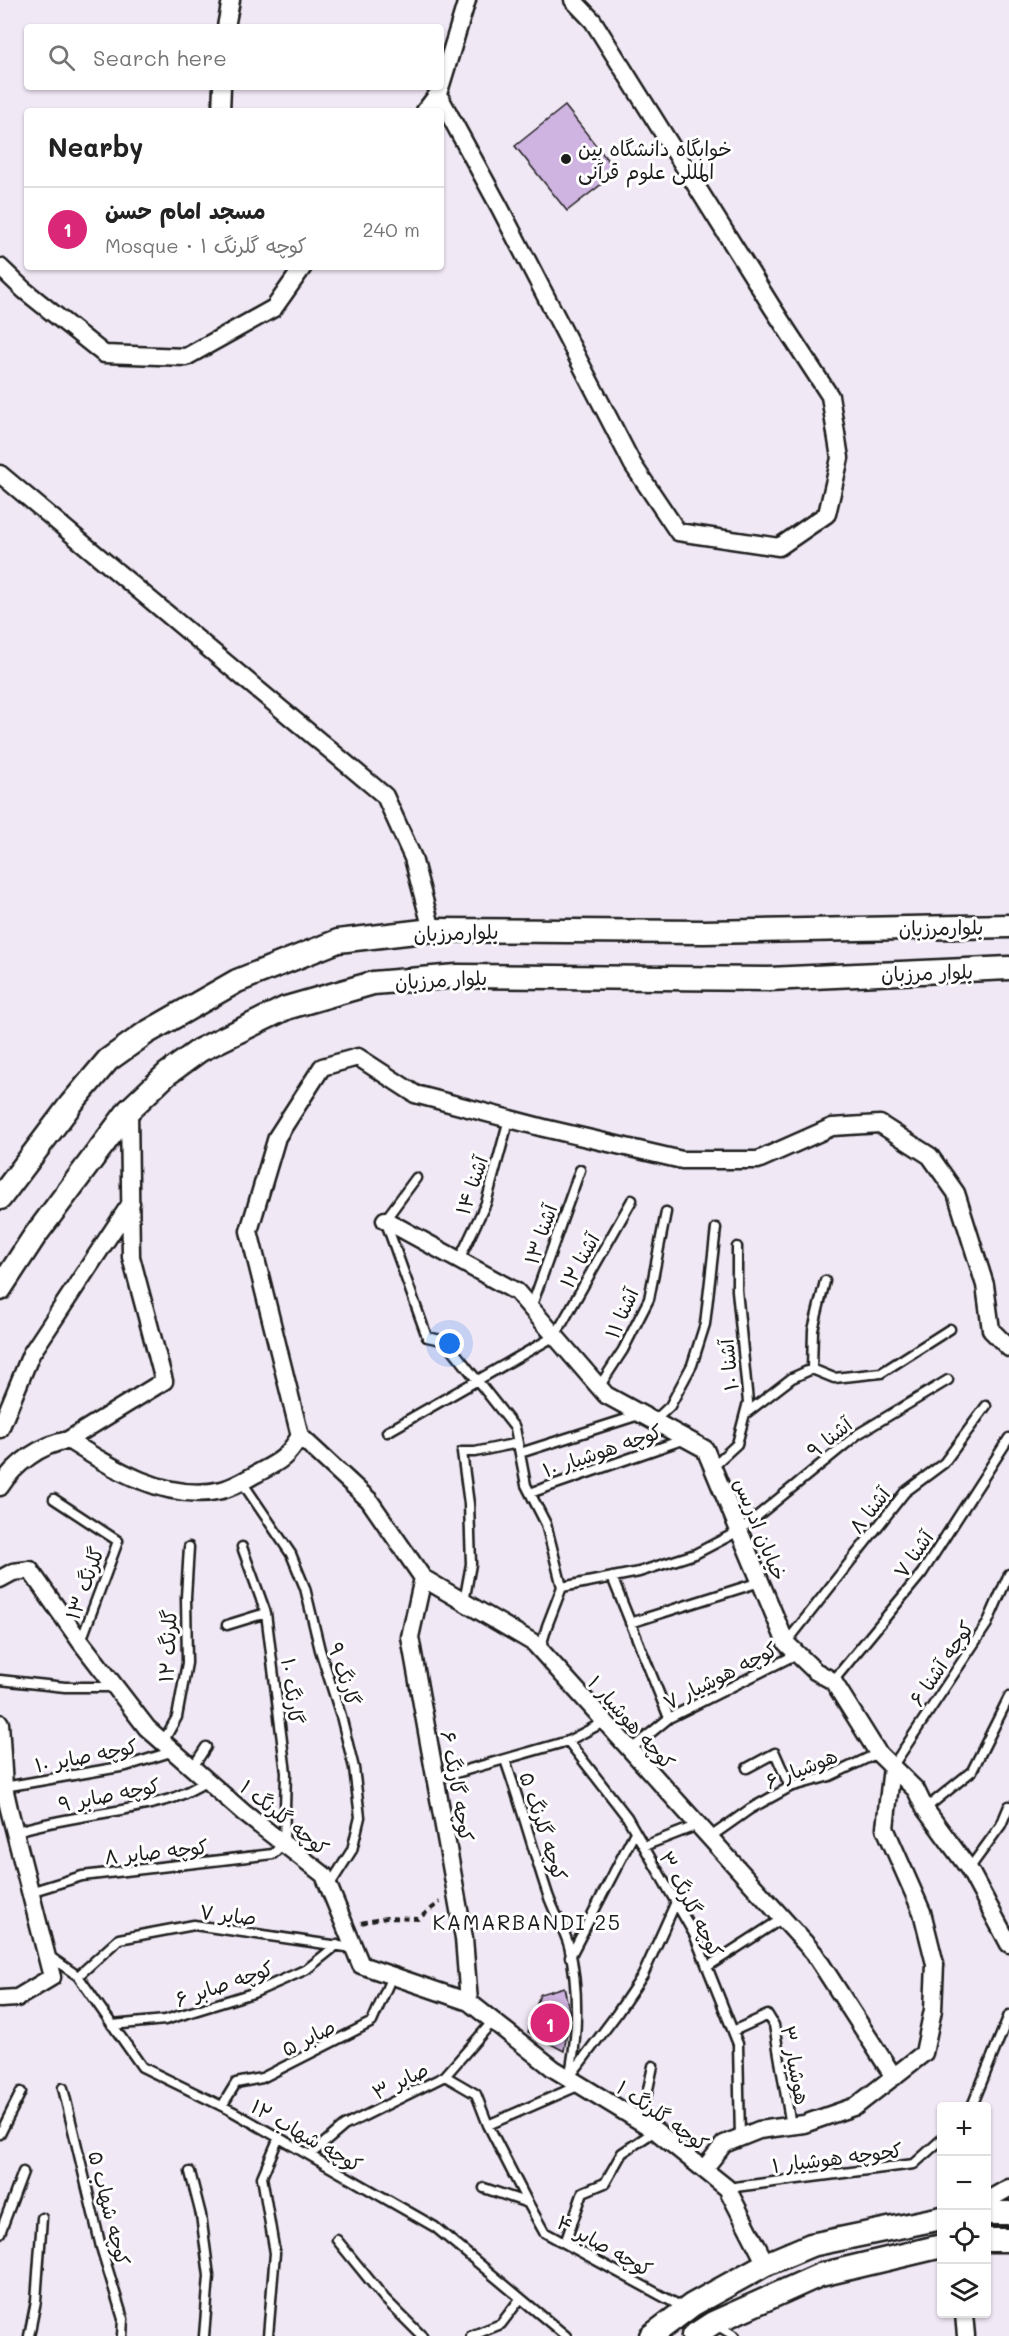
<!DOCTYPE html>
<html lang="en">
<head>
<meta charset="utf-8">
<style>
	body { margin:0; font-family:Mali,"Playpen Sans Arabic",sans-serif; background:#f6f6f6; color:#222 }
	.controls { position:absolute; right:18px; bottom:18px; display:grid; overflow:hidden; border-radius:6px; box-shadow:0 2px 4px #0004 }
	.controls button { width:54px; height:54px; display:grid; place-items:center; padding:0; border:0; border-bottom:2px solid #e0e0e0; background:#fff; color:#222; font:30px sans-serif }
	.you { position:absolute; left:450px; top:1344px; width:21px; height:21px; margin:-15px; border:4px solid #fff; border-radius:50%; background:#1a73e8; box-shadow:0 0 0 9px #1a73e833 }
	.badge { display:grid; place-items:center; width:39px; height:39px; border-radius:50%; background:#db2777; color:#fff; font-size:20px; font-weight:700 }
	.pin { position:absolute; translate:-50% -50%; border:3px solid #fff; box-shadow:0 2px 6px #0006 }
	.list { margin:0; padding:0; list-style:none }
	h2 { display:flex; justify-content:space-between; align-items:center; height:78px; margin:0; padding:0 24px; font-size:26px }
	h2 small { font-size:20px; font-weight:400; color:#767676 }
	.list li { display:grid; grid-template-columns:39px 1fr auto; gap:18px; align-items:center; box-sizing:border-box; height:84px; padding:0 24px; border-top:2px solid #e0e0e0 }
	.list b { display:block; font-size:22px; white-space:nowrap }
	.list p { margin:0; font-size:20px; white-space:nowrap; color:#767676 }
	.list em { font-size:20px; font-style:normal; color:#767676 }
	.icon { flex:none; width:33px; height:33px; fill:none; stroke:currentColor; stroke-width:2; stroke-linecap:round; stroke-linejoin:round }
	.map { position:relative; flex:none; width:1009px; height:2336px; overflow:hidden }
	.search { position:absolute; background:#fff; box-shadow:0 2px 4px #0004; left:24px; top:24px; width:420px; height:66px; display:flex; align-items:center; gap:15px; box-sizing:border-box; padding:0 21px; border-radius:6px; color:#767676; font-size:22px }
	.panel { position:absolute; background:#fff; box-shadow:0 2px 4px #0004; left:24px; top:108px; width:420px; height:162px; border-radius:6px }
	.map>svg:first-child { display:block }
	.building { fill:#cfb3e0; stroke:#1c1c1c; stroke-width:1.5 }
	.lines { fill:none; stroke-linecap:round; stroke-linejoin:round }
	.service-casing { stroke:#1c1c1c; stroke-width:13 }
	.minor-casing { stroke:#1c1c1c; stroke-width:21 }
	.secondary-casing { stroke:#1c1c1c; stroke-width:27 }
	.path { stroke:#1c1c1c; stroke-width:4; stroke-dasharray:6 4.5; stroke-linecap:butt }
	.service { stroke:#fff; stroke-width:8 }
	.minor { stroke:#fff; stroke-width:16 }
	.secondary { stroke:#fff; stroke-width:22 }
	.poi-dot { fill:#1c1c1c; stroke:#fff; stroke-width:2 }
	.labels { text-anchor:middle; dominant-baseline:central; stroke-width:6; stroke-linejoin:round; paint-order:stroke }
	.poi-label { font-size:20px; fill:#1c1c1c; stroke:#fff; text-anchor:start }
	.street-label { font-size:20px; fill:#1c1c1c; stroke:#fff }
	.neighbourhood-label { font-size:21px; letter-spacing:1.5px; fill:#1c1c1c; stroke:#fff }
</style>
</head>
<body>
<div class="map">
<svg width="1009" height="2336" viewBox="0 0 1009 2336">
	<rect width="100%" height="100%" fill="#f1e8f6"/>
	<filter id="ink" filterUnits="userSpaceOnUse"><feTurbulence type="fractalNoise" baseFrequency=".0167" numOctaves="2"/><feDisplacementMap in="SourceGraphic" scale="12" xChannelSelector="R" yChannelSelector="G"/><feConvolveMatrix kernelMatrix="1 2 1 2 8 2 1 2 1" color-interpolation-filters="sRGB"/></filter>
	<g filter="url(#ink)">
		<!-- building -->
		<path class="building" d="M565,106L617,172L567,211L515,146Z
			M564,1987L570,2014L564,2051L528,2032L540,1994Z"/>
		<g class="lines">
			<defs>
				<path id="service" d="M416,1178L385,1220L427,1337L446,1341L515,1428L526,1485L546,1524L562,1587L547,1626L540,1650
					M459,1260L486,1203L509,1119
					M531,1308L580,1170
					M812,1369L834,1378L881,1373L950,1329
					M599,1387L623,1350L649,1299L666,1212
					M745,1414L792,1378L812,1369L813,1330L825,1281
					M654,1421L670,1406L692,1365L705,1324L716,1228
					M387,1432L555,1336L632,1200
					M520,1453L639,1415
					M712,1467L737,1444L748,1402L737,1290V1247
					M242,1482L291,1554L305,1588L320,1650L341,1716L354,1768L360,1817L352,1850L329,1886
					M530,1493L685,1439
					M54,1499L118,1541L81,1641
					M612,1577L669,1718
					M562,1587L639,1572L695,1554L739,1531L858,1434L948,1380
					M464,1602L471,1564L469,1504L462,1452H475L518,1443
					M630,1623L760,1582
					M227,1625L266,1613
					M786,1643L905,1492L944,1463L986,1406
					M0,1680L65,1687H115
					M833,1681L922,1573L1009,1438
					M568,1741L627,1817L694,1934L738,2044L740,2138
					M163,1742L177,1717L187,1663L186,1597L189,1547
					M630,1750L669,1718L797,1654
					M505,1760C521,1805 533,1850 548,1895C554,1912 564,1929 569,1946C579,1987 578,2037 569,2078
					M193,1767L206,1747
					M892,1767L987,1624L1009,1574
					M747,1768L775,1753L790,1787
					M435,1779L568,1741L604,1722
					M4,1787L126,1766L174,1751
					M925,1809L972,1771L1009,1697
					M14,1832C65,1816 119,1814 170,1799C183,1795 196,1787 208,1781
					M709,1838L750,1809L790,1787L830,1776L878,1753
					M644,1846L698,1825
					M969,1869L1001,1825L1009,1806
					M30,1892L82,1876L273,1854L284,1843L286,1773L266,1613L242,1547
					M49,1956L78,1976L142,2067L232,2111L435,2227L566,2336
					M570,1957L635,1832
					M707,1967L783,1918
					M78,1976L119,1939L194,1925L353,1948
					M112,2025L165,2020L253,1993L307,1969L337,1945
					M733,2031L768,2015L774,2025L791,2126
					M571,2075L616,2015L643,1975L676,1902
					M445,2076L476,2094L488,2125L528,2203
					M63,2088L101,2247L123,2319L122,2336
					M222,2106L236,2083L262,2078L372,2022L392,1976
					M972,2106L1009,2015
					M637,2120L647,2094L653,2066
					M488,2125L580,2085
					M0,2134L21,2092
					M310,2155L344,2126L445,2076L493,2021
					M190,2172L201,2215L209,2276L204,2336
					M484,2188L528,2203L544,2232L684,2308
					M727,2188L914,2164L942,2139
					M0,2233L23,2172
					M337,2240L385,2299L422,2336
					M565,2243L583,2192L605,2183L622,2153L655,2131
					M718,2326L735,2336
					M29,2336L36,2301L42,2218
					M268,2336L275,2253L262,2177L279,2137
					M471,2336L501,2324L520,2299"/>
				<path id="minor" d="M226,27L231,0
					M441,85L467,0
					M438,94L500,208L633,465L678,532L779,547L827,514L840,458L830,396L772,307L593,21L573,0
					M221,111L222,87
					M425,111L438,94L440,87
					M0,267L24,290L104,354L186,357L274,308L303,267
					M0,474L385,796L413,858L432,930
					M385,1220L517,1292L606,1395L705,1449L786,1643L815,1671L833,1681L878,1753L916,1790L925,1809L969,1869L1009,1944
					M0,1429L31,1354L131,1203
					M300,1436L369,1500L423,1578L534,1643L814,1953L894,2077
					M68,1440L164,1381L131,1257L129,1110
					M0,1487C15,1463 41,1445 68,1440C112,1468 167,1503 222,1490C234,1487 245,1480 256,1474C280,1461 285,1460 300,1436L249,1231L277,1137L322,1067L358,1057L415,1094L544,1128L682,1160H758L832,1127L880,1124L930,1156L956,1193L985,1285L991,1330L1009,1348
					M423,1578L410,1637L464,1938L469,2002
					M0,1579L13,1572L30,1570L80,1641L147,1728L244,1813L324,1875L361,1965L469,2002L554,2069L656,2131L727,2188L766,2264
					M0,1723L4,1787L9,1809L52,1977L17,1998L0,1999
					M704,2169L724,2144L759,2130L804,2124L856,2106L924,2053L933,2010L935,1964L922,1912L885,1828L892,1767
					M986,2201L1009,2188
					M964,2314L966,2336"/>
				<path id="secondary" d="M0,1198L71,1104L108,1060L146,1033L237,981L338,941L432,930L704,932L1009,926
					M0,1289L34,1237L129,1110L167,1074L200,1050L286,1008L373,983L457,976L769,979L1009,968
					M986,2213H1009
					M986,2240H1009
					M651,2336L692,2305L766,2264L811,2245L942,2218
					M693,2336L713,2323L820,2275L942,2246"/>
			</defs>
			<!-- service casing -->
			<use href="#service" class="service-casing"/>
			<!-- minor casing -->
			<use href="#minor" class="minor-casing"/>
			<!-- secondary casing -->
			<use href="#secondary" class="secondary-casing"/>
			<!-- path -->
			<path class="path" d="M361,1923L386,1918L418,1919L440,1902"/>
			<!-- service -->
			<use href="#service" class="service"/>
			<!-- minor -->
			<use href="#minor" class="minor"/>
			<!-- secondary -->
			<use href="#secondary" class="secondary"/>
		</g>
	</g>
	<!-- markers -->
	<circle class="poi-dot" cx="566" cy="159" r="6"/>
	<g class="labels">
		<!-- poi labels -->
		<g class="poi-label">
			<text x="578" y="148">خوابگاه دانشگاه بین<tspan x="578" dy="23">المللی علوم قرآنی</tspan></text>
		</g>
		<!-- street labels -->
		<g class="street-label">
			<text transform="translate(941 927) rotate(-1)">بلوارمرزبان</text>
			<text transform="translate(456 932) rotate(-2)">بلوارمرزبان</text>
			<text transform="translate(927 972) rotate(-2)">بلوار مرزبان</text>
			<text transform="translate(441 979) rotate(-3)">بلوار مرزبان</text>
			<text transform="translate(471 1185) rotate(-71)">آشنا ۱۴</text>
			<text transform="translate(540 1234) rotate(-71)">آشنا ۱۳</text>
			<text transform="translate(579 1260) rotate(-61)">آشنا ۱۲</text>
			<text transform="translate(621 1313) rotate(-66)">آشنا ۱۱</text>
			<text transform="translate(728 1365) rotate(-96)">آشنا ۱۰</text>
			<text transform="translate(829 1437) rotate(-39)">آشنا ۹</text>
			<text transform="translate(602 1450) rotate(-19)">کوچه هوشیار ۱۰</text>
			<text transform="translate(869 1510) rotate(-52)">آشنا ۸</text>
			<text transform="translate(761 1529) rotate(68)">خیابان ادریس</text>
			<text transform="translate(913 1554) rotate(-55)">آشنا ۷</text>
			<text transform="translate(84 1583) rotate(-70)">گلرنگ ۱۳</text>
			<text transform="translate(167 1646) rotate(-87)">گلرنگ ۱۲</text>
			<text transform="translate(941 1663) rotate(-56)">کوچه آشنا ۶</text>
			<text transform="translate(345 1674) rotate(73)">گارنگ ۹</text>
			<text transform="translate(720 1675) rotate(-27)">کوچه هوشیار ۷</text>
			<text transform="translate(293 1691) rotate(83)">گارنگ ۱۰</text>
			<text transform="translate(632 1722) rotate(48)">کوچه هوشیار ۱</text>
			<text transform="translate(86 1755) rotate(-11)">کوچه صابر ۱۰</text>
			<text transform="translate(801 1768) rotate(-22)">هوشیار ۶</text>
			<text transform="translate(458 1786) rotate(80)">کوچه گارنگ ۶</text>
			<text transform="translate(109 1794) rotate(-11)">کوچه صابر ۹</text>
			<text transform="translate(285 1817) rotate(39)">کوچه گلرنگ ۱</text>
			<text transform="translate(544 1826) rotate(72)">کوچه گلرنگ ۵</text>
			<text transform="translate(156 1851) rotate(-6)">کوچه صابر ۸</text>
			<text transform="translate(692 1904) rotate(63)">کوچه گلرنگ ۳</text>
			<text transform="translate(228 1914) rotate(7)">صابر ۷</text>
			<text transform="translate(224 1983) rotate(-19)">کوچه صابر ۶</text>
			<text transform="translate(308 2037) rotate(-27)">صابر ۵</text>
			<text transform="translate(796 2065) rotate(79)">هوشیار ۳</text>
			<text transform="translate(400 2080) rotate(-26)">صابر ۳</text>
			<text transform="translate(663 2115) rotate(35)">کوچه گلرنگ ۱</text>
			<text transform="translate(307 2135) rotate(30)">کوچه شهاب ۱۲</text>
			<text transform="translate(837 2157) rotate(-7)">کحوچه هوشیار ۱</text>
			<text transform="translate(110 2208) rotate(76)">کوچه شهاب ۵</text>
			<text transform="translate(605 2245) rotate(29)">کوچه صابر ۴</text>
		</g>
		<!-- neighbourhood labels -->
		<g class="neighbourhood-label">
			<text x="527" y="1921">KAMARBANDI 25</text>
		</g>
	</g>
</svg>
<div class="controls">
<button>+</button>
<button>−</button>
<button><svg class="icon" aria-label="locate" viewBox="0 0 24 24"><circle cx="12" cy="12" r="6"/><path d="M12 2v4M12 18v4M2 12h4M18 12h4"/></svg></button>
<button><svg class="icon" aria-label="layers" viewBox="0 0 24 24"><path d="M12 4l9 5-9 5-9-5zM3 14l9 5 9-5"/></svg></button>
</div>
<div class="you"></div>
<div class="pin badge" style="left:550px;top:2023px">1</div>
<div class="search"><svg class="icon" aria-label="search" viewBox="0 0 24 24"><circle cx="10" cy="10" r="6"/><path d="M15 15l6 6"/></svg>Search here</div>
<section class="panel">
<h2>Nearby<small></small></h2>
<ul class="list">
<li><span class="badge">1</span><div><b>مسجد امام حسن</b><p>Mosque · کوچه گلرنگ ۱</p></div><em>240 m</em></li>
</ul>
</section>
</div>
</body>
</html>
